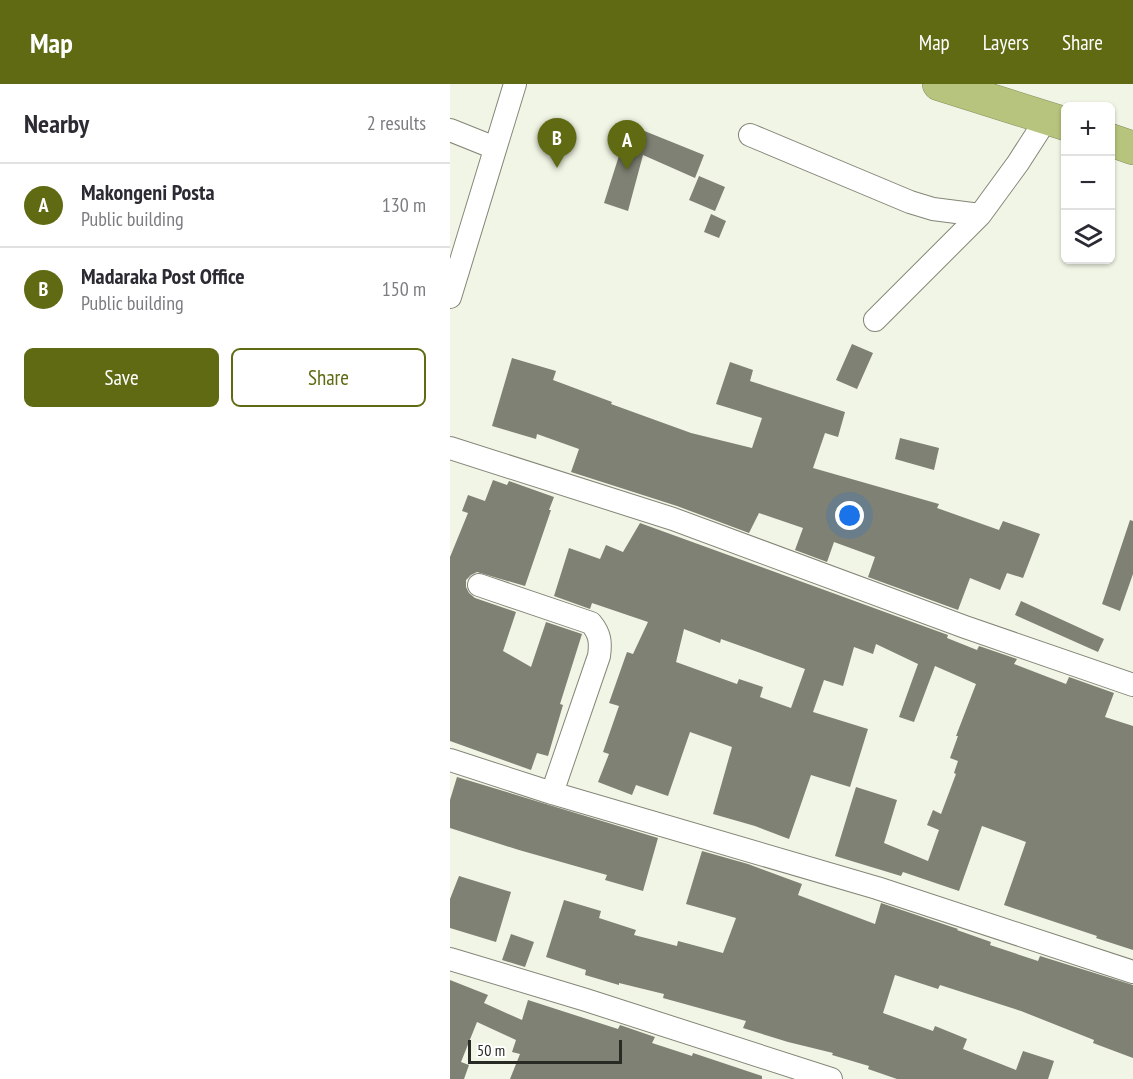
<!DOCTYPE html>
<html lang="en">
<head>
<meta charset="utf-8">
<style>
	body { margin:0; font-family:"PT Sans Narrow",sans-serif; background:#f2f2f3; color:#2b2b33 }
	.controls { position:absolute; right:18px; top:18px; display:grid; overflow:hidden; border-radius:9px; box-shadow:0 2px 4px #0004 }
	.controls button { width:54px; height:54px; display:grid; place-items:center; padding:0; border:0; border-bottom:2px solid #e1e1e2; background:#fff; color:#2b2b33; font:30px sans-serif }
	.scale { position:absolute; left:18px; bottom:15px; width:154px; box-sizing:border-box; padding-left:6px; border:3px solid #282a24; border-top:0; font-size:16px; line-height:21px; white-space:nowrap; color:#282a24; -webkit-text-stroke:4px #fff; paint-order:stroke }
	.you { position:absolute; left:400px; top:432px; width:21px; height:21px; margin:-15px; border:4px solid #fff; border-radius:50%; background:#1a73e8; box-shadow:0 0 0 9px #1a73e833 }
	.badge { display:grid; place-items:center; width:39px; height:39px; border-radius:50%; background:#5f6a12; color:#fff; font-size:20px; font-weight:700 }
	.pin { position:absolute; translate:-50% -50px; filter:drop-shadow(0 2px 3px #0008) }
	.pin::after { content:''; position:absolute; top:32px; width:21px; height:18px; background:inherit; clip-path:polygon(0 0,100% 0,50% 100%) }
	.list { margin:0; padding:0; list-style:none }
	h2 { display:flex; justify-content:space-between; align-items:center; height:78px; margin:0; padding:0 24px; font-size:26px }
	h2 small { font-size:20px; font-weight:400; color:#7c7c81 }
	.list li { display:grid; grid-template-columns:39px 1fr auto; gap:18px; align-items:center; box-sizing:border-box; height:84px; padding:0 24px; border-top:2px solid #e1e1e2 }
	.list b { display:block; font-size:22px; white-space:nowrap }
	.list p { margin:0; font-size:20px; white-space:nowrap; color:#7c7c81 }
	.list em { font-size:20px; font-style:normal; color:#7c7c81 }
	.actions { display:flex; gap:12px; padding:18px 24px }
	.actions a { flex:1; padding:14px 0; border:2px solid #5f6a12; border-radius:9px; text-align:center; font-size:21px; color:#5f6a12 }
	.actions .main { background:#5f6a12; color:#fff }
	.icon { flex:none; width:33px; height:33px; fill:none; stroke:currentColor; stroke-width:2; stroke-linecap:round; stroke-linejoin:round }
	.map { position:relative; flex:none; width:683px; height:995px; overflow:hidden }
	header { display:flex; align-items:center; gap:36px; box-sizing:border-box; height:84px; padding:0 30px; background:#5f6a12; color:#fff }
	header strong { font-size:28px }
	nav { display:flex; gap:33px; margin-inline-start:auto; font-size:21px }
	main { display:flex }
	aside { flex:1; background:#fff }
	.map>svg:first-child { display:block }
	.building { fill:#7e8173; fill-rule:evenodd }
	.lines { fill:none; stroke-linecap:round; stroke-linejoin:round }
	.minor-casing { stroke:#838677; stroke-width:24 }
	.highway-casing { stroke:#858e5e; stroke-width:34 }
	.minor { stroke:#fff; stroke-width:22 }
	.highway { stroke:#b7c47d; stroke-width:33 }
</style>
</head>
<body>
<header>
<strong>Map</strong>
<nav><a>Map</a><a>Layers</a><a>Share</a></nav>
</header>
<main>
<aside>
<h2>Nearby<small>2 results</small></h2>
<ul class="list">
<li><span class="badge">A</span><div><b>Makongeni Posta</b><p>Public building</p></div><em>130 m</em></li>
<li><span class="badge">B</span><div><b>Madaraka Post Office</b><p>Public building</p></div><em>150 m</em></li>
</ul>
<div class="actions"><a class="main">Save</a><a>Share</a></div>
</aside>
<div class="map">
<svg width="683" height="995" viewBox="0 0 683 995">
	<rect width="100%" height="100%" fill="#f1f5e5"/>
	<!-- building -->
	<path class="building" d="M192,46L254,71L245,94L193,71L178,127L154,119L173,59Z
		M249,92L275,103L265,127L239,116Z
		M261,130L276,137L269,154L254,148Z
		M402,260L423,269L407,305L386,296Z
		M62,274L106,287L103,296L162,318L161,320L241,349L302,364L312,334L266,320L280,278L303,286L300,297L395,328L388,353L375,349L363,384L489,420L487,424L549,446L553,437L590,450L573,494L557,489L550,506L520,494L508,526L418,493L425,473L384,458L377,478L345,466L353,444L309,429L299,449L227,422L121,388L129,365L87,350L86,355L42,342Z
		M450,354L489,364L484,386L445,375Z
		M43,396L57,401L59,397L104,413L99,426H101L75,502L27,488L21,491L16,496V503L19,509L25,514L66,528L53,567L81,583L96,538L132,550L110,620L113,621L98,672L87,669L81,686L0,657V473L18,429L12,427L18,411L35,417Z
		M680,436L683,437V490L670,527L652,520Z
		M190,439L498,551L497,554L527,566L529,562L567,575L564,580L616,600L619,593L664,609L655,633L683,642V866L646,854L647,852L554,821L576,758L532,742L509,807L453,788L451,792L385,772L406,703L447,716L434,759L478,777L489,746L477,741L483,726L491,730L506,690L504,689L508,677L500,674L508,652H506L526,600L485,582L464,638L449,633L468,580L426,560L423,570L404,563L393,602L374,596L363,628L418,645L400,703L361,691L339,755L305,742L263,730L282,663L240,648L218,712L186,701L182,711L148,698L159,670L153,668L169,622L159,619L177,568L183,570L198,538L142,519L140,525L104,512L119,464L150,475L156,461L173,468ZM234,545L270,559L271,555L355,585L341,624L310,613L313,603L289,595L287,600L226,578Z
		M571,517L654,555L648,568L565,531Z
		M7,693L208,754L193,807L155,796L157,791L69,766L0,744V716Z
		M252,767L298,780L352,800L348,811L425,840L431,819L508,845L507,846L541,858L540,861L588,877L590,872L683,901V974L643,959L644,956L571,927L490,901L488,905L445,891L433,929L483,947L485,942L517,955L513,965L566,986L573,967L604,977L598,995H447L418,985L419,982L382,971L383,969L338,958L293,944L296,937L213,914L214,910L169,899V901L135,891L136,886L96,873L114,816L151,827L149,834L186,846L184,851L227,862L228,857L273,869L286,834L236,820Z
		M9,792L61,808L46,858L0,844V815Z
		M61,850L84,858L75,883L52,876Z
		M0,896L38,911L34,919L72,936L78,916L168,945L170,941L199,951L205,953L202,959L242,972L243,969L312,992V995H60L70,970L62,968L66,956L27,938L11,978L19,981L14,995H0Z"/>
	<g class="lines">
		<defs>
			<path id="minor" d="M0,46L45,64
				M300,51L460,118L483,125L530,131
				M0,213L65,0
				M425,236L530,131L568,79L597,34
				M0,364L223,435L515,543L683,601
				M29,501L141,539C150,550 151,558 149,572L102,709
				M0,676L102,709L427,804L683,888
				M0,875L136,916L381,995"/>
			<path id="highway" d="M489,0L616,40
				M660,56L683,64"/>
		</defs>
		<!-- minor casing -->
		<use href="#minor" class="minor-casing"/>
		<!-- highway casing -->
		<use href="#highway" class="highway-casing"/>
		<!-- minor -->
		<use href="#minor" class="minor"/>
		<!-- highway -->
		<use href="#highway" class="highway"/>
	</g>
</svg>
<div class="controls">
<button>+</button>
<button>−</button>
<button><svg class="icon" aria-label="layers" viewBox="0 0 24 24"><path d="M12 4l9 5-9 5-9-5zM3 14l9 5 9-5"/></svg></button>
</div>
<div class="scale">50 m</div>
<div class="you"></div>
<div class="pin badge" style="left:177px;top:86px">A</div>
<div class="pin badge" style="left:107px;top:84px">B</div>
</div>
</main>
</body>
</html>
